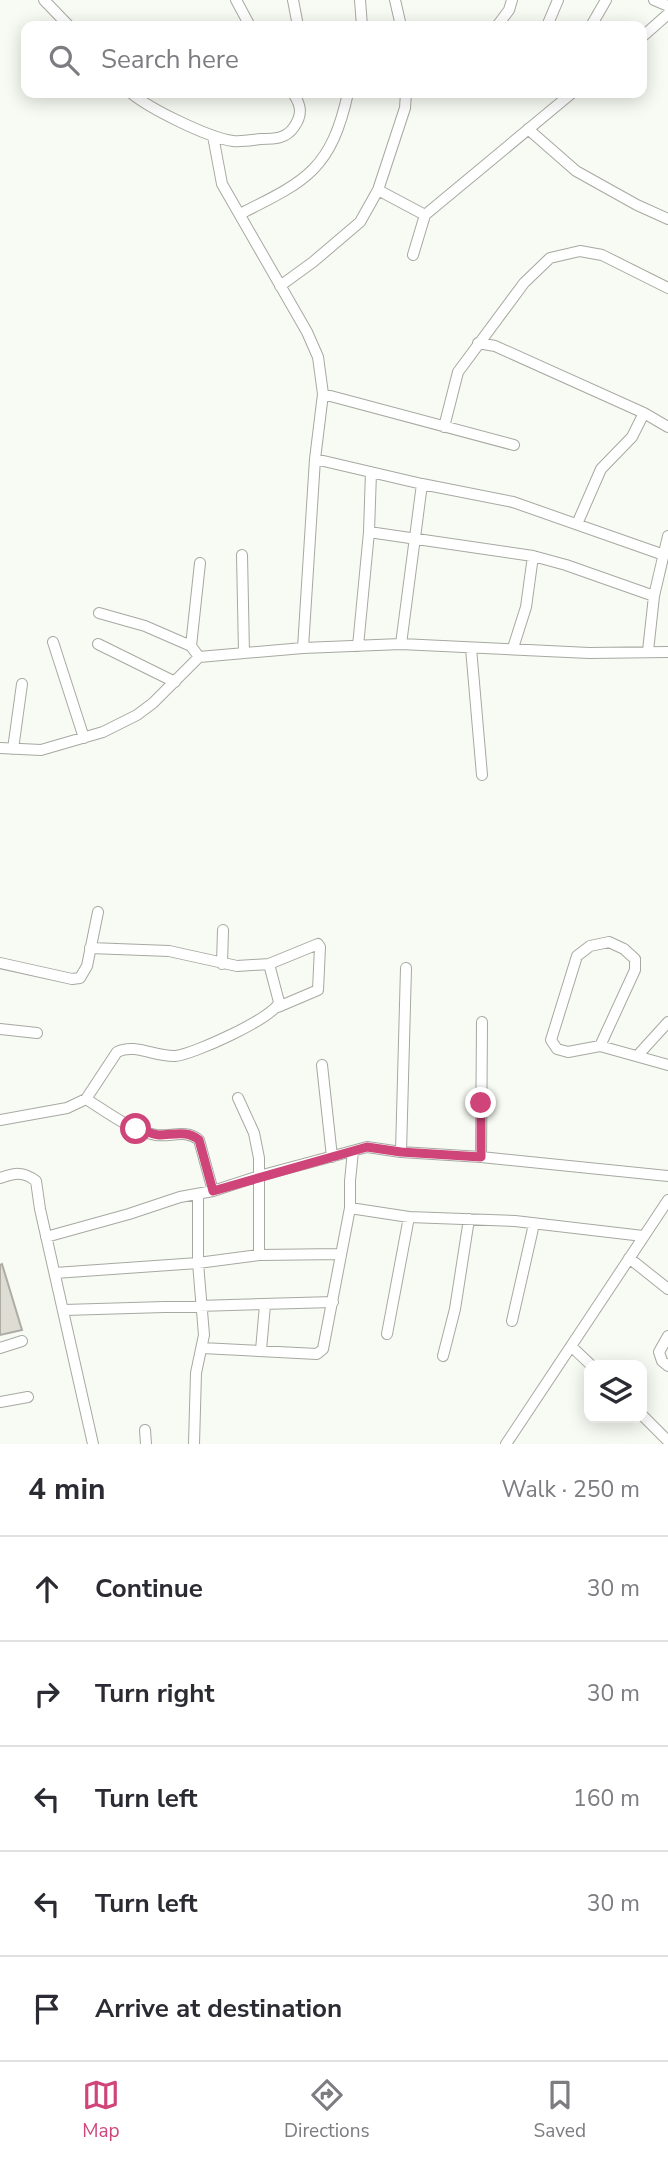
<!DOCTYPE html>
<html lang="en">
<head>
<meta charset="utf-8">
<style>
	body { margin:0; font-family:"Nunito Sans",sans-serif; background:#f7f7f7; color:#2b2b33 }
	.controls { position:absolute; right:21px; bottom:21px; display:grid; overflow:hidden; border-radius:14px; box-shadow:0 4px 18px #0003 }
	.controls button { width:63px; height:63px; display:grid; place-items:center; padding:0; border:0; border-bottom:2px solid #e1e1e2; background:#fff; color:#2b2b33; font:35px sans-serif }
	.stop { position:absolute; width:21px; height:21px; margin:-16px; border:5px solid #cf4479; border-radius:50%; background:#fff }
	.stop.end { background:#cf4479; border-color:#fff; box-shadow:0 2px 7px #0008 }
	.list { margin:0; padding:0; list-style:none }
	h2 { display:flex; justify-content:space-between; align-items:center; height:91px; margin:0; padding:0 28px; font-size:30px }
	h2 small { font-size:23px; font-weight:400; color:#7c7c81 }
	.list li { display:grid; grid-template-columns:46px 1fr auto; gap:21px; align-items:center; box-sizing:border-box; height:105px; padding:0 28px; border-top:2px solid #e1e1e2 }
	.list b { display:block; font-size:26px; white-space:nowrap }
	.list em { font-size:23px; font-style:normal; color:#7c7c81 }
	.icon { flex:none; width:38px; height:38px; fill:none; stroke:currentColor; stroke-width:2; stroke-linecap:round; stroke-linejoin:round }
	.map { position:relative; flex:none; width:668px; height:1444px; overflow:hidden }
	.search { position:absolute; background:#fff; box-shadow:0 4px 18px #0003; left:21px; right:21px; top:21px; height:77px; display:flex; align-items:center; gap:18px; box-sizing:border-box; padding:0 24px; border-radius:14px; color:#7c7c81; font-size:26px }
	.sheet { height:616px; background:#fff }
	nav { display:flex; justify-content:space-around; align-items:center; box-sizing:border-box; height:98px; border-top:2px solid #e1e1e2; background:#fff; font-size:19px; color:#7c7c81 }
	nav a { display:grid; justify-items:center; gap:4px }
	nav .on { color:#cf4479 }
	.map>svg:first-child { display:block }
	.building { fill:#deddd4; stroke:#aeaca4; stroke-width:2 }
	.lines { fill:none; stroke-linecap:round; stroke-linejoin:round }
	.minor-casing { stroke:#a6a9a1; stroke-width:12 }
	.minor { stroke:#fff; stroke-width:10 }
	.route { stroke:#cf4479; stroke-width:9 }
</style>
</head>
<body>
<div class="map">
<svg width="668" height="1444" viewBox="0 0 668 1444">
	<rect width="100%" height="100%" fill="#f8fbf3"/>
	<!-- building -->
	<path class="building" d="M2,1264L22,1330L0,1335V1265Z"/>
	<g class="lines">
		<defs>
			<path id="minor" d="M44,0L69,26
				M236,0L250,26
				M293,0L298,26
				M360,0L362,26
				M395,0L401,26
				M654,0L668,6
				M497,26L509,10L512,0
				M547,26L558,0
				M591,26L606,0
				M642,37L668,14
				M131,93C150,109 209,138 233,141C242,142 252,140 261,139C274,139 286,139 294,127C303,114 301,105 293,93
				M528,129L576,171L637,205L668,219
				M213,136L222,184L307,332L318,357L323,394L315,459L303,648
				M378,190L425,215
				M240,214C306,181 331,170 348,93
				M413,255L425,215L572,93
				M280,286L313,262L360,222L378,190L405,108L406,93
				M478,343L495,346L644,413L668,427
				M323,394L514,445
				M444,427L458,372L524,283L550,258L580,251L602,255L668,288
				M315,459L422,484L513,502L664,555
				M577,524L601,469L632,437L644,413
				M369,532L533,556L566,565L654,596
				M242,555L244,653
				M99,613L145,626L191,646
				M53,642L84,738
				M98,644L175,682
				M401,644L422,484
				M358,646L369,532L371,472
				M471,648L482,775
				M513,648L526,607L533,556
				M648,651L654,596L668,536
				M199,657L191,646L200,563
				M0,748L41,750L103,732L137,715L153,703L199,657L303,648L401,644L589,653L668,652
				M13,749L22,684
				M90,948L169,951L237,966L269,964L318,944L320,947L318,990L278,1007
				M0,963L72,979L80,978L87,966L98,912
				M222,964L223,930
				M0,1029L37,1033
				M600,1046L635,970V959L624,949L609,942L590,946L577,956L551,1040L557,1049L568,1052L600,1046L668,1065
				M638,1055L668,1022
				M322,1065L332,1157
				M86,1099C107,1112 131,1131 156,1135C171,1137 186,1129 199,1140L213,1191
				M0,1120L67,1108L86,1099L117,1052C135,1043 155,1057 175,1056C192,1055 276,1017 279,1002L269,964
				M401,1152L406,968
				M481,1157L482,1022
				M0,1178C15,1173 23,1171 36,1181L40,1209L93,1444
				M350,1208L409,1217L515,1221L643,1236
				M46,1237L129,1214L180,1197L213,1191L259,1176L367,1147L401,1152L481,1157L668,1176
				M259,1255L340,1254
				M629,1258L668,1289
				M55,1273L198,1263L259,1255V1158L254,1133L238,1098
				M64,1310L333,1302
				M512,1321L534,1224
				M387,1334L409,1217
				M668,1336L659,1352L662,1361L668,1366
				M571,1346L591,1365
				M0,1348L22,1341
				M202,1348L317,1354L323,1349L350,1208V1181L353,1151
				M261,1350L265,1305
				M443,1356L455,1309L469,1219
				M0,1402L28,1397
				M642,1415L668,1441
				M145,1430L146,1444
				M194,1444L196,1373L204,1335L198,1263V1194
				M506,1444L668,1200"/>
		</defs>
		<!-- minor casing -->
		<use href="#minor" class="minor-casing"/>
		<!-- minor -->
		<use href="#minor" class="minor"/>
	</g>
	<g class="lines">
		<!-- route -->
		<path class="route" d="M136,1129C144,1131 152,1134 159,1135C174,1135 187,1130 199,1140L213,1191L367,1147L401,1152L481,1157V1103"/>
	</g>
</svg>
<div class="controls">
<button><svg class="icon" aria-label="layers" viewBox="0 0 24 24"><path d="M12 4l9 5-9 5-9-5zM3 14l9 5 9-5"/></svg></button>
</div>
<div class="stop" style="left:136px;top:1129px"></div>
<div class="stop end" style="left:481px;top:1103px"></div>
<div class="search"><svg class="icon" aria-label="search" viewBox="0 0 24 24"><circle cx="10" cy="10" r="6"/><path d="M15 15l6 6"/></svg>Search here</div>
</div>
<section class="sheet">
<h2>4 min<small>Walk · 250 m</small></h2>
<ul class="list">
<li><svg class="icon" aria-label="ahead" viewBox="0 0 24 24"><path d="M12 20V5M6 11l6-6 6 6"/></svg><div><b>Continue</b></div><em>30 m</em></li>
<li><svg class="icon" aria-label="right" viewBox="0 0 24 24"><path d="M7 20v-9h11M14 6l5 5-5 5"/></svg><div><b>Turn right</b></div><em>30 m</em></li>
<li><svg class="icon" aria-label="left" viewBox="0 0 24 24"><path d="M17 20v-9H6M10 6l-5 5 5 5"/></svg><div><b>Turn left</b></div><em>160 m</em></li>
<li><svg class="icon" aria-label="left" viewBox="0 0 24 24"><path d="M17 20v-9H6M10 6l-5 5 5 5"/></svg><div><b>Turn left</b></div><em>30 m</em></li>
<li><svg class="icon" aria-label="arrive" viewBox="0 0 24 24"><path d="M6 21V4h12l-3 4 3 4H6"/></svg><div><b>Arrive at destination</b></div></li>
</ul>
</section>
<nav>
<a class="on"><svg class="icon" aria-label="map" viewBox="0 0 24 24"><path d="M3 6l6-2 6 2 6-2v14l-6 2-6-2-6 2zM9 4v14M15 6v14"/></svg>Map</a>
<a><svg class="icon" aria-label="directions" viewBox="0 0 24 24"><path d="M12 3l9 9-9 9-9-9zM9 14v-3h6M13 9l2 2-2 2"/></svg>Directions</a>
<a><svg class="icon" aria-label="saved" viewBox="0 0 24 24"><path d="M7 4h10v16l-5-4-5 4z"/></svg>Saved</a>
</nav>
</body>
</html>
